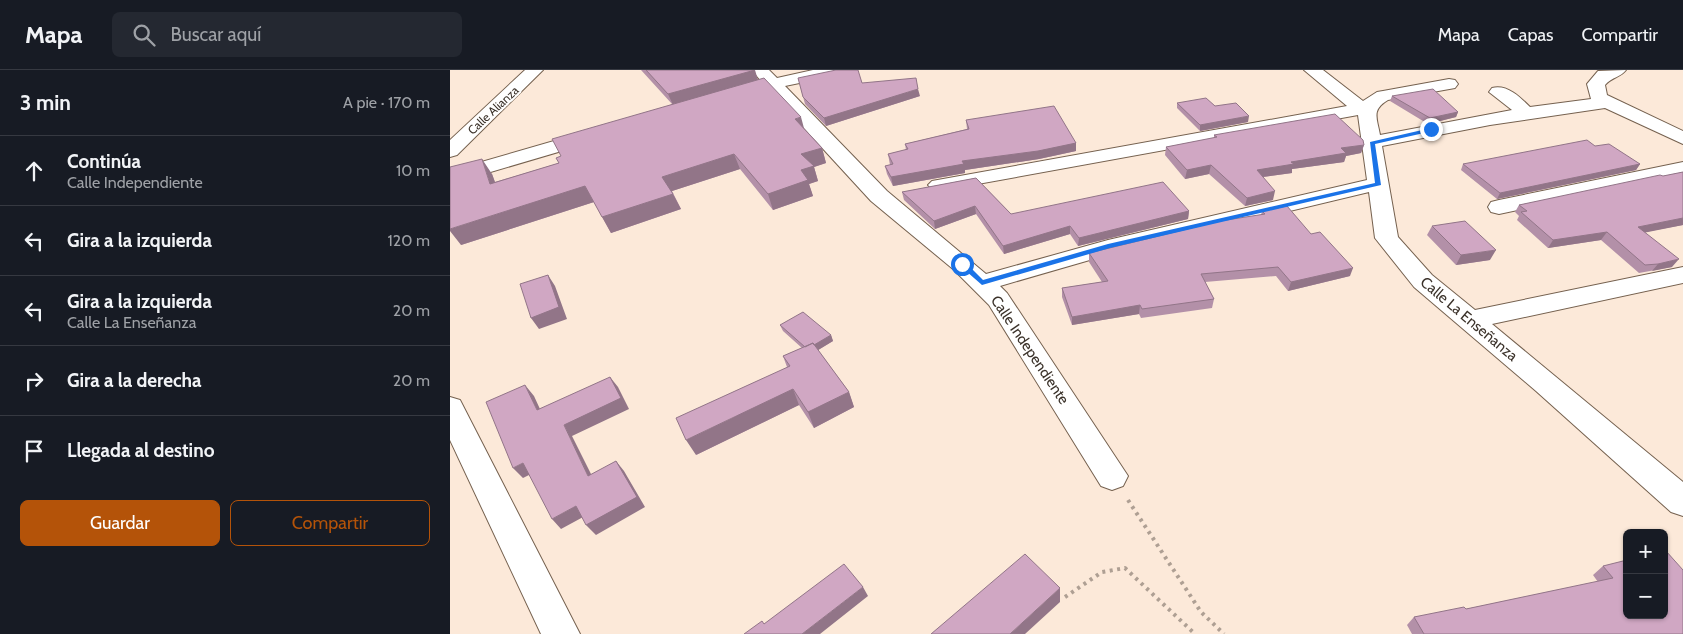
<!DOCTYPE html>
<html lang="es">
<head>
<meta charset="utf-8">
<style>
	body { margin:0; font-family:Cabin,sans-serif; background:#242831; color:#f1f3f6 }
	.controls { position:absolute; right:15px; bottom:15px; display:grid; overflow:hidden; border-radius:8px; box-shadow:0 1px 4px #0004 }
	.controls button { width:45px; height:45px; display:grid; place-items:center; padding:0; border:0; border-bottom:1px solid #363941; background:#171b24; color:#f1f3f6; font:25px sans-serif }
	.stop { position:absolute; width:15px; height:15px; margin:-11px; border:4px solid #1a73e8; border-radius:50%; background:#fff }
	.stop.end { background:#1a73e8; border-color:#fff; box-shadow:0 1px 5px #0008 }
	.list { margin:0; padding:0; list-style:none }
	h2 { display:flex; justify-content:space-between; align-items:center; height:65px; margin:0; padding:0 20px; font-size:21px }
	h2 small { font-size:16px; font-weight:400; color:#9ea1a6 }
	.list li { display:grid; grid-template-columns:32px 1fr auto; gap:15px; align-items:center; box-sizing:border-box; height:70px; padding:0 20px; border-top:1px solid #363941 }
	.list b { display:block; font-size:19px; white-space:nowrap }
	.list p { margin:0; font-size:16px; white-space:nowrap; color:#9ea1a6 }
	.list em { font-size:16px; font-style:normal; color:#9ea1a6 }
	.actions { display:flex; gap:10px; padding:15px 20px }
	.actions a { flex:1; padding:11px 0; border:1px solid #b45309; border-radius:8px; text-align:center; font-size:18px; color:#b45309 }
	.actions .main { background:#b45309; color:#fff }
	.icon { flex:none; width:28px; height:28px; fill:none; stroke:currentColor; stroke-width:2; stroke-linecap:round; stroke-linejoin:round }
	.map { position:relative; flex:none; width:1233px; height:564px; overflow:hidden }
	header { display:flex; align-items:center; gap:30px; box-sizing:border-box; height:70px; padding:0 25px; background:#171b24; border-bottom:1px solid #363941 }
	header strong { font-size:24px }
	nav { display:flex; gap:28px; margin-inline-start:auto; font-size:18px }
	.search { width:350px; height:45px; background:#242831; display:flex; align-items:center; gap:12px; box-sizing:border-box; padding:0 18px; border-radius:8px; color:#9ea1a6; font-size:19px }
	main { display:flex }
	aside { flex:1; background:#171b24 }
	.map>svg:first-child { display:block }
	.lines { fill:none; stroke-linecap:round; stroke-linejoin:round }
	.minor-casing { stroke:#75614f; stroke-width:2 }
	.path { stroke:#ae9f93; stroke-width:4; stroke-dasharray:3 4.5; stroke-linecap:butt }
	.minor { fill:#fff; fill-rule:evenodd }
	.wall { fill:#b390a8 }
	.shaded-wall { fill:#927588 }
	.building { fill:#d0a7c3; stroke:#927588 }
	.route { fill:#1a73e8 }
	.labels { text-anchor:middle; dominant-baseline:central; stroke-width:4; stroke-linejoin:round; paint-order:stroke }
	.far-street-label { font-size:12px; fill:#3b322a; stroke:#fff }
	.street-label { font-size:15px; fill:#3b322a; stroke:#fff }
</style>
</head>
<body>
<header>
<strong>Mapa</strong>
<div class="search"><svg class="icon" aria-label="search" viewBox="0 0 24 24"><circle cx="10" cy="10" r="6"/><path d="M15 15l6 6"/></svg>Buscar aquí</div>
<nav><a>Mapa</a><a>Capas</a><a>Compartir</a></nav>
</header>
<main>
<aside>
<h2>3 min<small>A pie · 170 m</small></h2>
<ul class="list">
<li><svg class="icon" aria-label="ahead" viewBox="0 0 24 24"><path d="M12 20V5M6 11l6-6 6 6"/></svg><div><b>Continúa</b><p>Calle Independiente</p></div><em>10 m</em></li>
<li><svg class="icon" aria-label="left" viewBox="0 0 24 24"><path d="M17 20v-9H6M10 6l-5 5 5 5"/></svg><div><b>Gira a la izquierda</b></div><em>120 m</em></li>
<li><svg class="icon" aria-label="left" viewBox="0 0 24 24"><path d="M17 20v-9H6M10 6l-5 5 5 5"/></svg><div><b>Gira a la izquierda</b><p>Calle La Enseñanza</p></div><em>20 m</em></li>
<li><svg class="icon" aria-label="right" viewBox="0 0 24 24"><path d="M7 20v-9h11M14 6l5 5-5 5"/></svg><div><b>Gira a la derecha</b></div><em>20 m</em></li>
<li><svg class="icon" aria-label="arrive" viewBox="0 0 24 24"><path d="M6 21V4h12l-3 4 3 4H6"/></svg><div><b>Llegada al destino</b></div></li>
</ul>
<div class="actions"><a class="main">Guardar</a><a>Compartir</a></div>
</aside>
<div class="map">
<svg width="1233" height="564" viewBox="0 0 1233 564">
	<rect width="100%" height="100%" fill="#fce9d9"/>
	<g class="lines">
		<defs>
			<path id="minor" d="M75,0H93L7,85L0,87V70Z
				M302,0H319L327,8L363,0H395L393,4L335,16L437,121L536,204L658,170L917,110L908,45L489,121L482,119L478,115L482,111L897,36L854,0H873L913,31L927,22L933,21L999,9L1005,10L1008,14L1005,18L938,30C921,40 927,48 930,65L1062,40L1039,22L1042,18C1057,14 1070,27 1080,37L1141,29L1137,14L1148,1L1176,0C1171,7 1162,7 1155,15L1157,25L1233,61V74L1155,38L1040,55L932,76L948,167L982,205L1025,240L1233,197V213L1042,254L1233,412V446L1221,442L1086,321L964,217L925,168L919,122L664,183L550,216L557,223L678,406L673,416L662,420L651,416L539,235L503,199L421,131L319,20L308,22L302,21L299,17L302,13L311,11Z
				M142,60L149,62L152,66L149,70L0,114V101Z
				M1233,92V104L1049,144L1041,142L1038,137L1041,132L1049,130Z
				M0,327L10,330L130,564H91L0,370Z"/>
		</defs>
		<!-- minor casing -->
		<use href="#minor" class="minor-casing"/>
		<!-- path -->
		<path class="path" d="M678,430L751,542L774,564
			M615,527L652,502L675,498L745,564"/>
		<!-- minor -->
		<use href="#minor" class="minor"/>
	</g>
	<!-- wall -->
	<path class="wall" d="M191,0H304L308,10L372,78L376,93L364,97L368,111L359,114L363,126L323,140L290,99L222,121L231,139L161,163L144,132L11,175L42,104L45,112L109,93L222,34Z
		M348,8L412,13L470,26L376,56L355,34Z
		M942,26L1008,42L1006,47L978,54L940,31Z
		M727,33L765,36L798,52L750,61L727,38Z
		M516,50L626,73V81L589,89L515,100V103L443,116L437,104L435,96L440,95L438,84L456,80L455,74L517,59Z
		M764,65L914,75L911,83L896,86L894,92L842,99V103L813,107L823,130L795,136L759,104L735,109L715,85L716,77L764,68Z
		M1145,76L1190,94L1186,100L1047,129L1011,100L1013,94Z
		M1233,102V155L1195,162L1222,197L1189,203L1151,170L1098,178L1067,150L1069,146L1065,142L1069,135Z
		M526,108L561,144L739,141L738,149L628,176L620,164L554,184L526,144L485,159L454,130L452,122Z
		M812,141L861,164L900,206L838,221L826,206L755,212L764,229L762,238L691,248L689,244L622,255L612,227V218L652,212L639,192V183L811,145Z
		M982,156L1040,190L1006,195L977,165Z
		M330,255L381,265L383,271L368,280L399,322L404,337L364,358L349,335L246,385L337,297L333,286L352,278L333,261Z
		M1153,496L1233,564H962L957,555L964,547L1016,539L1148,512L1143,505Z"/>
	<!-- shaded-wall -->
	<path class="shaded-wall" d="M305,0L308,10L223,35L218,24Z
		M468,19L470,26L376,56L374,48Z
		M1008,42L1006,47L978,54L980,48Z
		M799,46L798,52L750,61V55Z
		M351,47L355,62L345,49Z
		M626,73V81L589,89L515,100V103L443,116L441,107L512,91Z
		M914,75L911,83L896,86L894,92L842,99V103L805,108L807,100L891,78Z
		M372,78L376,93L364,97L368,111L359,114L363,126L323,140L318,124L351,100V84Z
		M284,84L290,99L219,122L212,107Z
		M32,89L42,104L51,129L40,114Z
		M1190,94L1186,100L1047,129L1050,123Z
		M761,95L759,104L735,109L737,100Z
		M135,116L144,132L11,175L0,161V159Z
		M825,121L823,130L795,136L797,128Z
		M223,124L231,139L161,163L152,147Z
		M525,136L526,144L485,159L484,151Z
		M739,141L738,149L628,176L629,168Z
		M1233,148V155L1183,165L1188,157Z
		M620,156V164L554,184L553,176Z
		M1157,162L1151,170L1098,178L1103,170Z
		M1046,180L1040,190L1006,195L1011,185Z
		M1229,189L1222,197L1202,201L1208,194Z
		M903,198L900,206L838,221L841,212Z
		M98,205L105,216L117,249L89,259L81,248Z
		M690,235L689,244L622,255V247Z
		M381,265L383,271L360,285L357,279Z
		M160,307L168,317L179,339L122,366L147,416L138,406L114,355Z
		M75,315L84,326L95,350L87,340Z
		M343,319L349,335L246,385L236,370Z
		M399,322L404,337L364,358L358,342Z
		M166,391L174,401L195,437L146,465L136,455Z
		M73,393L83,403L73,408L63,398Z
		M126,436L135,446L111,459L102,449Z
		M413,517L418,526L370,564H352Z
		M610,518V532L575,564H560Z"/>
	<!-- building -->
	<path class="building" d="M196,0H305L218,24Z
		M386,0H408L412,13L466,8L468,19L374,48L353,27L348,8Z
		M314,8L351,47L345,49L372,78L351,84L364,96L351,100L358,110L318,124L284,84L212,107L223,124L152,147L135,116L0,159V97L32,89L40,114L109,93L106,88L111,86L102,69Z
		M983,19L1008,42L980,48L942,26Z
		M756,28L765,36L786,33L799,46L750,55L727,33Z
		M604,36L626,73L588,81L512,91L514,94L441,107L435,96L443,94L438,84L458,79L455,74L519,59L516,50Z
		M885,44L913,70L914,75L891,78L896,83L841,92L844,94L807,100L825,121L797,128L761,95L737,100L716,77L767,67L764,65Z
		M1137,70L1145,76L1159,74L1190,94L1050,123L1013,94Z
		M1233,102V148L1188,157L1229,189L1208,194L1195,195L1157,162L1103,170L1071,142L1077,141L1069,135L1210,105L1213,106Z
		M526,108L561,144L713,112L739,141L629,168L620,156L553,176L525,136L484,151L452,122Z
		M837,136L861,164L870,162L903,198L841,212L828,197L751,204L764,229L692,239L690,235L622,247L612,218L658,211L639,183L770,151L815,144L812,141Z
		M1015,151L1046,180L1011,185L982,156Z
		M98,205L109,237L81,248L70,214Z
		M353,242L381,265L364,275L363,273L355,277L330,255Z
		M363,273L399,322L358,342L343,319L236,370L226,348L340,296L333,286Z
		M160,307L171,328L114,355L138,406L166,391L187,427L136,455L126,436L102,449L73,393L63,398L36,332L75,315L87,340Z
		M1214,481H1216L1233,500V564H974L964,547L1014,537L1016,539L1163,508L1153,496L1177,490V545H1214Z
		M575,484L610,518L560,564H481Z
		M394,494L413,517L352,564H294L312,551L314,554Z"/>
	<!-- route -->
	<path class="route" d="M981,58L983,61L925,74L931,115L660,178L532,215L508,194L515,192L533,210L658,174L925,113L920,72Z"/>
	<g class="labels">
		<!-- far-street labels -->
		<g class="far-street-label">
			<text transform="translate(43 40) rotate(-43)">Calle Alianza</text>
		</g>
		<!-- street labels -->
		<g class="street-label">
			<text transform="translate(1019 249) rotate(40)">Calle La Enseñanza</text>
			<text transform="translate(580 280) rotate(56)">Calle Independiente</text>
		</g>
	</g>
</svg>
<div class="controls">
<button>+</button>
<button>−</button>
</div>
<div class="stop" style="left:512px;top:194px"></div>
<div class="stop end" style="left:981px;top:59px"></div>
</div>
</main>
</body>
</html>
